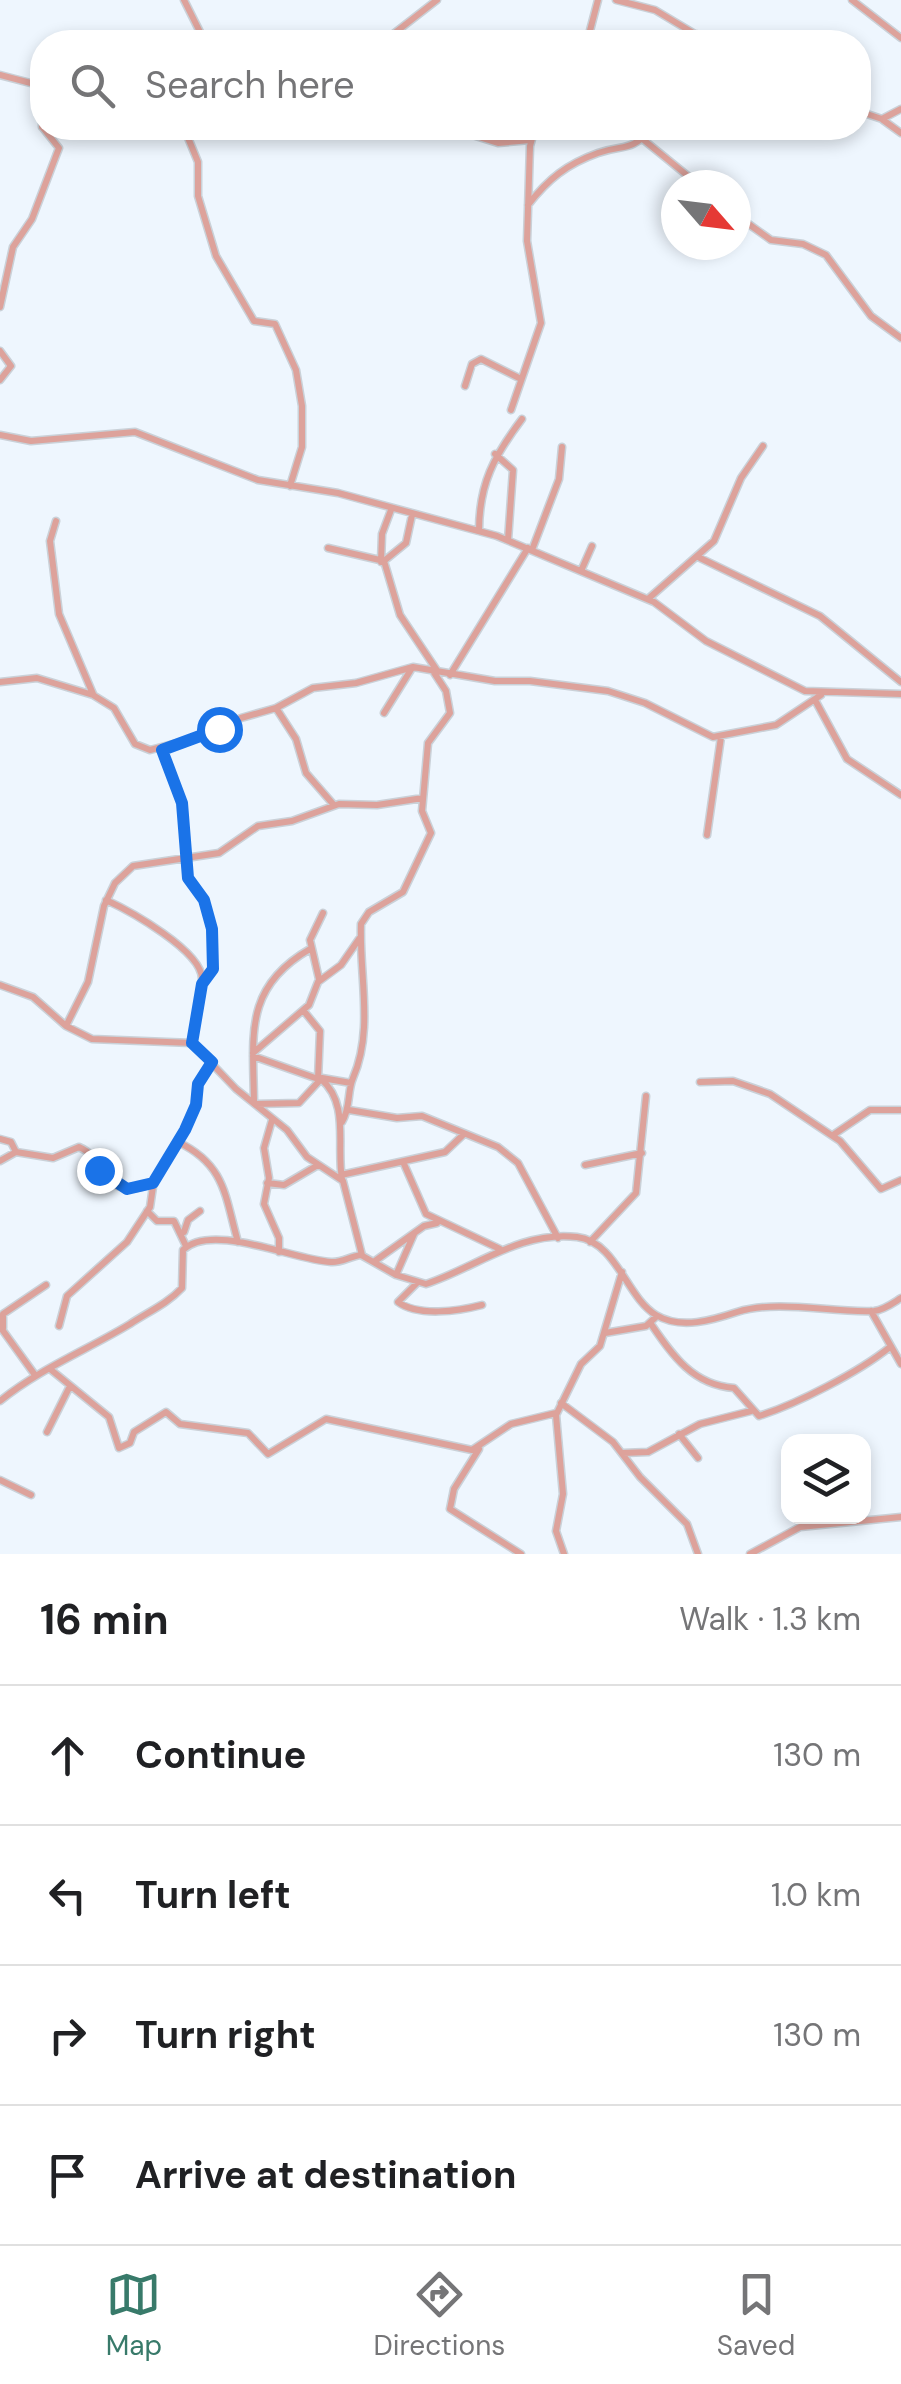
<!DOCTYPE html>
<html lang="en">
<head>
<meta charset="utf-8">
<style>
	body { margin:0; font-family:"DM Sans",sans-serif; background:#f2f2f2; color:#202124 }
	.controls { position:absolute; right:30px; bottom:30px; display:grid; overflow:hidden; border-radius:20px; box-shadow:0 5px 15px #0003 }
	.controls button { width:90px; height:90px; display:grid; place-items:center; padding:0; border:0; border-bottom:2px solid #e0e0e0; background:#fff; color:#202124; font:50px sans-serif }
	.compass { position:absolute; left:661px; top:170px; width:90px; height:90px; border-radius:50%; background:#fff; box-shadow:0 5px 15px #0003; rotate:118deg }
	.stop { position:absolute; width:30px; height:30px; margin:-22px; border:8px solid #1a73e8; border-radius:50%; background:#fff }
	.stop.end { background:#1a73e8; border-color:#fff; box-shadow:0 2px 10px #0008 }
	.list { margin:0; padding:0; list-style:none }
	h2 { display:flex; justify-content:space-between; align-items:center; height:130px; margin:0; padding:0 40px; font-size:42px }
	h2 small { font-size:32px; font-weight:400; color:#757577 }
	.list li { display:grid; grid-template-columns:65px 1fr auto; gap:30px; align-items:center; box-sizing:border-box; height:140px; padding:0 40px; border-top:2px solid #e0e0e0 }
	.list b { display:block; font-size:38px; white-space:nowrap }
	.list em { font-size:32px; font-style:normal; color:#757577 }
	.icon { flex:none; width:55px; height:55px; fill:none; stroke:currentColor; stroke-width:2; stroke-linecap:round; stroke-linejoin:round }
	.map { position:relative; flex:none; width:901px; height:1554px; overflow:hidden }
	.search { position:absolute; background:#fff; box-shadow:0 5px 15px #0003; left:30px; right:30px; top:30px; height:110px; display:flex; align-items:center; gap:25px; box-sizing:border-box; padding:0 35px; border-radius:40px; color:#757577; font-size:38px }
	.sheet { height:690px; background:#fff }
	nav { display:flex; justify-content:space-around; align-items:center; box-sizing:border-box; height:140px; border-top:2px solid #e0e0e0; background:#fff; font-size:28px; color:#757577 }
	nav a { display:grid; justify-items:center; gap:5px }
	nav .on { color:#387a6a }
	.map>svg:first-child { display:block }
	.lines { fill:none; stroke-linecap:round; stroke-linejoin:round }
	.minor-casing { stroke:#cad1d8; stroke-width:9 }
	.minor { stroke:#dda29b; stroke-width:6 }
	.route { stroke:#1a73e8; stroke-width:12 }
</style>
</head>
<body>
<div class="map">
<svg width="901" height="1554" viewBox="0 0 901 1554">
	<rect width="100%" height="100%" fill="#eef6fe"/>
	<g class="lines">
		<defs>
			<path id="minor" d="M184,0L205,42
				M616,0L655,10L695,34L741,42
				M852,0L901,38
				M383,42L437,0
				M587,42L598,0
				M0,75L42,86
				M858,111L882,119L901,109
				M42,114V127
				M883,120L901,133
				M184,128L198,162V196L216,256L254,321L275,324L296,370L302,406V447L290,486
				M450,128L498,143L530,140
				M629,128L699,185
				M528,205C548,179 567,164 598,153C627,143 626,154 654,128
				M736,215L771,240L803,244L826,255L871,316L901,338
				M0,307L13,247L32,219L59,148L43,128
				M0,351L11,366L0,380
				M465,386L472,364L481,359L521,379
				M511,410L541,323L527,241L530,146L535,128
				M0,435L31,441L135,432L258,480L338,493L497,536L654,602L706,641L805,691L901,694
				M495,454L513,470L508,540
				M56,521L50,541L59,614L93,694
				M479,531C479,484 494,456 522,419
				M328,548L384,561L406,543L412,515
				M532,550L559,479L562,447
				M700,558L820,616L901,682
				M384,561L400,615L438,672
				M381,562L382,534L391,510
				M581,571L592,546
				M648,599L714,541L741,478L763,446
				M450,675L528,548
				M0,682L37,678L93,695L114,708L135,744L150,750L208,735L241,718L276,708L313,688L356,683L413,667L495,681H530L608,691L645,703L713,737L776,725L821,695
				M815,700L847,759L901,795
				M276,708L296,739L306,773L333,804
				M384,713L412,668
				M162,750L182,803L187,878L204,900L211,929L213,969L202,984
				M707,835L721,737
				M106,900C130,911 202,951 202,979C203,999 195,1023 192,1043
				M319,979L310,940L323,913
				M0,985L33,997L66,1026L92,1039L192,1043L236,1089L287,1130L307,1157L343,1181L362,1255
				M303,1010L320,1031L318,1079
				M66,1026L88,982L104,906L115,883L133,866L219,853L258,826L292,821L339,804L377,805L423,798
				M253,1053L309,1005L318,982L341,965L359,939
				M253,1056L318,1079
				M321,1079C350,1104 336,1145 342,1179
				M700,1082L733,1081L770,1094L840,1141L881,1189L901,1180
				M254,1101C253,1034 244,987 310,949
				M256,1104L299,1103L322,1078L351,1083
				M349,1110L397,1118L422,1116L498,1147L518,1163L558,1238
				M272,1120L264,1148L269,1178L264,1204L279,1238V1252
				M342,1122C351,1107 347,1092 353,1078C374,1030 359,975 361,924L369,912L403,892L431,833L422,811L428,743L450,713L446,691L433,671
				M833,1135L870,1110H901
				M0,1139L11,1142L16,1152
				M178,1142C226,1165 225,1197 238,1242
				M0,1161L16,1152L53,1158L79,1147C110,1160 101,1204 153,1183
				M404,1164L426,1214L500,1249
				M585,1165L642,1153
				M341,1175L445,1152L464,1134
				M267,1183L284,1185L318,1165
				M147,1211L157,1221H174L186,1246
				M184,1232L188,1220L200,1211
				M590,1242L636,1193L646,1096
				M375,1261L424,1226L437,1223
				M396,1275L414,1234
				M418,1282L398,1302C418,1317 459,1311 482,1305
				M871,1311L901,1364
				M651,1324C673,1356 693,1385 734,1388L759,1416C797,1404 859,1372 890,1347
				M59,1326L67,1296L127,1242L150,1207L154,1180L185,1130L197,1105L198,1084L212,1062
				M1,1328L35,1375
				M3,1328V1314L46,1285
				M605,1333L646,1326L657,1316
				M50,1369L109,1417L119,1448L130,1443L134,1432L166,1412L180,1424L248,1433L268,1454L326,1419L472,1450L511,1424L556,1413
				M0,1401C39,1369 87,1350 130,1324C148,1312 167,1304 182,1288L183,1250C212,1222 294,1260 331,1262C341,1263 351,1256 361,1255L396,1275L426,1284C475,1268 521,1230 577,1237C617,1242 626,1297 656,1315C681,1330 713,1320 737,1312C780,1299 830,1313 874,1311C884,1310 893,1303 901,1298
				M561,1403L613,1442L640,1477L687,1524L698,1554
				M47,1432L69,1388
				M679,1434L698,1458
				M479,1449L454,1489L450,1509L521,1554
				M623,1453L648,1452L700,1424L751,1411
				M0,1480L31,1495
				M564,1554L556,1531L563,1494L556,1415L581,1364L600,1346L622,1272
				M750,1554L800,1527L901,1517"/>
		</defs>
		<!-- minor casing -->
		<use href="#minor" class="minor-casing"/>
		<!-- minor -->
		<use href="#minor" class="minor"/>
	</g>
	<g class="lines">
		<!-- route -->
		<path class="route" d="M99,1170L127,1189L153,1183L185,1130L196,1105L198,1084L212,1062L192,1043L202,984L213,969L212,929L204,900L188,878L182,803L162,750L219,729"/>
	</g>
</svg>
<div class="controls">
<button><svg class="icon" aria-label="layers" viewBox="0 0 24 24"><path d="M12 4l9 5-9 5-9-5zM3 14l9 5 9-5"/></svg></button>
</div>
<svg class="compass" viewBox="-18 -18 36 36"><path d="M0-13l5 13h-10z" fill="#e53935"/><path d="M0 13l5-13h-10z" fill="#757577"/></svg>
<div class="stop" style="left:219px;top:729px"></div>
<div class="stop end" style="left:99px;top:1170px"></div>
<div class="search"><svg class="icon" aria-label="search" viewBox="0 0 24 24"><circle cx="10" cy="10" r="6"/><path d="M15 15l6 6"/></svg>Search here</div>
</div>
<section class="sheet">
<h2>16 min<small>Walk · 1.3 km</small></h2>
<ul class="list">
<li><svg class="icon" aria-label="ahead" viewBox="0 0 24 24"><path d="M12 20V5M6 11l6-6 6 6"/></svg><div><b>Continue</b></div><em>130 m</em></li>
<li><svg class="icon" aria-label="left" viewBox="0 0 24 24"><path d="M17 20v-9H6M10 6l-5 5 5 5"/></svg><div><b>Turn left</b></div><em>1.0 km</em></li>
<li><svg class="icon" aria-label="right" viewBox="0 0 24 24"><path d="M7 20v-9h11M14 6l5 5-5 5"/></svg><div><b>Turn right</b></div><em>130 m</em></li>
<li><svg class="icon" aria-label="arrive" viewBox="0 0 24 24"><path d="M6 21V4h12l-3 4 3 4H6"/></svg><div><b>Arrive at destination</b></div></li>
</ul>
</section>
<nav>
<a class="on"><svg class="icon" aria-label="map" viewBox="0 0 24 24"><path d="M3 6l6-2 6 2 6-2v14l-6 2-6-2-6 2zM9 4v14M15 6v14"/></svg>Map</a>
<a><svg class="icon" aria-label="directions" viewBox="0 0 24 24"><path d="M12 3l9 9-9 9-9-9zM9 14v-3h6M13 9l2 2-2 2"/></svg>Directions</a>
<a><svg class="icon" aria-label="saved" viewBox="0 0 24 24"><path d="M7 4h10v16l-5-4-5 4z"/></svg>Saved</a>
</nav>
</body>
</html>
